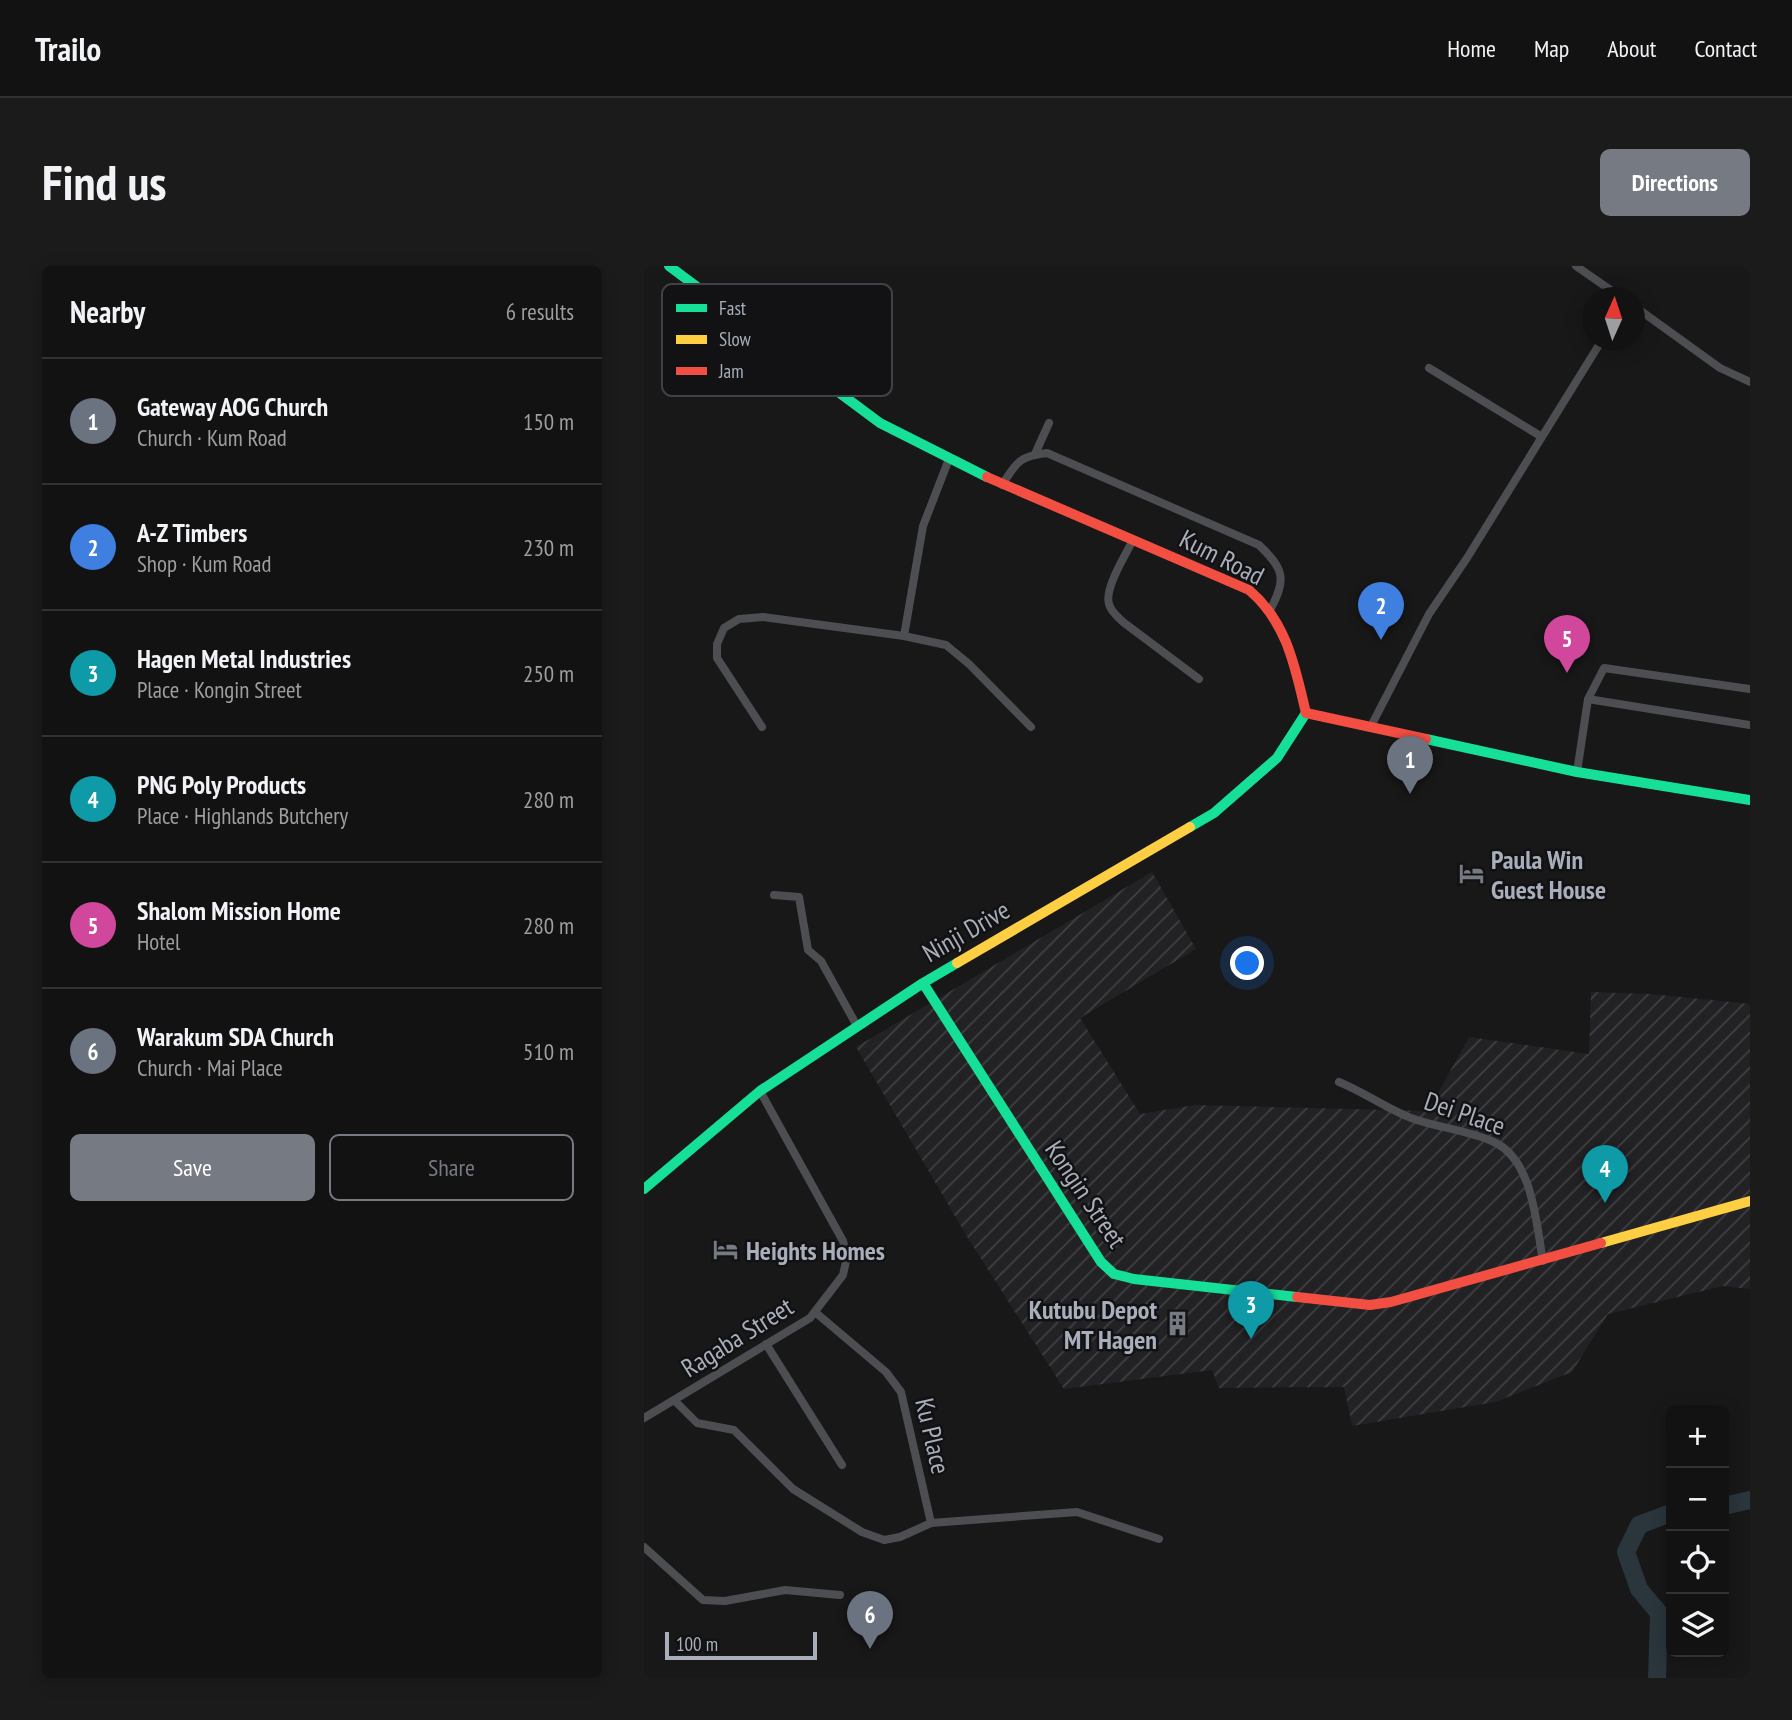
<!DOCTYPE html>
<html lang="en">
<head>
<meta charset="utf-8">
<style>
	body { margin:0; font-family:"PT Sans Narrow",sans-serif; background:#1b1b1c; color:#f1f3f6 }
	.controls { position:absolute; right:21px; bottom:21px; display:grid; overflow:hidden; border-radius:10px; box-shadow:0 4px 18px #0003 }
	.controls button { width:63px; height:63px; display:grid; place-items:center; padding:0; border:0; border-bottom:2px solid #313233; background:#121213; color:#f1f3f6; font:35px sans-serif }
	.compass { position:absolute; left:938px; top:21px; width:63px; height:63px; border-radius:50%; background:#121213; box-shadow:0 4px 18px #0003; rotate:3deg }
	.scale { position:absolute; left:21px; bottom:18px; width:152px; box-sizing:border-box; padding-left:7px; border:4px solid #a9afba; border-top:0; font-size:19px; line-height:24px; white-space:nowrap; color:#a9afba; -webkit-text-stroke:5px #121215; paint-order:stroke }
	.you { position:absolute; left:604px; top:698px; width:24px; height:24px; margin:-18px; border:5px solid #fff; border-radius:50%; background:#1a73e8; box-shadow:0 0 0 10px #1a73e833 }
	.badge { display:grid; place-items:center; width:46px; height:46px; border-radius:50%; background:#767a82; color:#fff; font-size:23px; font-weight:700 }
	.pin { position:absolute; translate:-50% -58px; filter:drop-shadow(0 2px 4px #0008) }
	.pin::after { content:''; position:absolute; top:37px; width:24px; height:21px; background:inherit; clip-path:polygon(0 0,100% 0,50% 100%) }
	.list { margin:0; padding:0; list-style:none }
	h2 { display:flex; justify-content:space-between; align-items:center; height:91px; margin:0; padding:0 28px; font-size:30px }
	h2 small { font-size:23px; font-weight:400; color:#9c9ea0 }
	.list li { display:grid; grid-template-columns:46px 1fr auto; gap:21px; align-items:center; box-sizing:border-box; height:126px; padding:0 28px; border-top:2px solid #313233 }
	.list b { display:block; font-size:26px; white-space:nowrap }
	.list p { margin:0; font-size:23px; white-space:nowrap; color:#9c9ea0 }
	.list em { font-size:23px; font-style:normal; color:#9c9ea0 }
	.actions { display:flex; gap:14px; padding:21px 28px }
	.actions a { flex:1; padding:16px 0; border:2px solid #767a82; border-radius:10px; text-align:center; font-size:24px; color:#767a82 }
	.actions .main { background:#767a82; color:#fff }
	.icon { flex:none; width:38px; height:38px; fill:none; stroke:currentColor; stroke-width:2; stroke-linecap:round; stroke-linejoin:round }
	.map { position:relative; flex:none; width:1106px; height:1412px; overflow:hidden; border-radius:10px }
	header { display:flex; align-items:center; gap:42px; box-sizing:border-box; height:98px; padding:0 35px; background:#121213; border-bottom:2px solid #313233 }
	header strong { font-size:33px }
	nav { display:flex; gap:38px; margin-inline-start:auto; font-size:24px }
	.intro { display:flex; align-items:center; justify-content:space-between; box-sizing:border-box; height:168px; padding:0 42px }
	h1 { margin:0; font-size:49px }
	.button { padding:18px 32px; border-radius:10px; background:#767a82; color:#fff; font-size:24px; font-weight:700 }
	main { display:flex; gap:42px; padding:0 42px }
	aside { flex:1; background:#121213; border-radius:10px; box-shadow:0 4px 18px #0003 }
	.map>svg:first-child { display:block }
	.industrial { fill:url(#industrial-furrows) }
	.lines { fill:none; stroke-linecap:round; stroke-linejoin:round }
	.river { stroke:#2a353c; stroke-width:18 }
	.street { stroke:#4c4e52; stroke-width:8 }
	.fast { stroke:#16e098; stroke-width:10 }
	.slow { stroke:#ffcf43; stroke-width:10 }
	.jam { stroke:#f24e42; stroke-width:10 }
	.labels { text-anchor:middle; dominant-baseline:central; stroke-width:5; stroke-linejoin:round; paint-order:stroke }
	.street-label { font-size:26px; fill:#a9afba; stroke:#121215 }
	.poi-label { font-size:26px; font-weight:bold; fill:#a9afba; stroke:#121215; text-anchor:start }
	.key { fill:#121215; stroke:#3f4147; stroke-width:2 }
	.key-label { font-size:19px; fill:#a9afba }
</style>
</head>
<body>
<header>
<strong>Trailo</strong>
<nav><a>Home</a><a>Map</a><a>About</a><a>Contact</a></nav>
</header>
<div class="intro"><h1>Find us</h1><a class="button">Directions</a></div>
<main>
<aside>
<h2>Nearby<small>6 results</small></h2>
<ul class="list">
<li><span class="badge" style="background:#6b7280">1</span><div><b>Gateway AOG Church</b><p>Church · Kum Road</p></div><em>150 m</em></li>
<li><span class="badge" style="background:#3f7fe0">2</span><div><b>A-Z Timbers</b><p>Shop · Kum Road</p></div><em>230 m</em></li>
<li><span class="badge" style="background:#0f9aa8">3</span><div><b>Hagen Metal Industries</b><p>Place · Kongin Street</p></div><em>250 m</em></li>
<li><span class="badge" style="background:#0f9aa8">4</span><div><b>PNG Poly Products</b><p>Place · Highlands Butchery</p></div><em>280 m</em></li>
<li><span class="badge" style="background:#d1479c">5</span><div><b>Shalom Mission Home</b><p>Hotel</p></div><em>280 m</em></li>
<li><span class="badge" style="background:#6b7280">6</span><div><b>Warakum SDA Church</b><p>Church · Mai Place</p></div><em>510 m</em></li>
</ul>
<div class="actions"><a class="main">Save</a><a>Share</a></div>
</aside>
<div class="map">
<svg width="1106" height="1412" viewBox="0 0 1106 1412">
	<defs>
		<pattern id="industrial-furrows" width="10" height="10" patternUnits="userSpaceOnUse" patternTransform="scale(1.75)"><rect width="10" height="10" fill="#222225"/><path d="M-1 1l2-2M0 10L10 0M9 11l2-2" fill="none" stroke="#3f4043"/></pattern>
	</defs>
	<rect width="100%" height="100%" fill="#181819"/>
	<!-- industrial -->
	<path class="industrial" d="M508,606L552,683L436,752L496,848L551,839L784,845L825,771L945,788L947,726L1007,728L1106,738V1023L1079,1020L964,1048L928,1106L851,1136L708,1160L700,1121L575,1122L568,1104L420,1123L322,969L212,781Z"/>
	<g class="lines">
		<!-- river -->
		<path class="river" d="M1080,1240L1106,1234
			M1013,1412L1015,1347L995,1323L982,1286L995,1259L1027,1247"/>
		<!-- street -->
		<path class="street" d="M932,0L978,32
			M990,40L1076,102L1106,116
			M785,102L898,171
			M391,188L405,157
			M358,219C372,197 375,190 403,187L615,279C640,303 643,313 626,344
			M489,274C482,288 460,323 465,338C467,346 474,351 479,356L555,413
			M260,370L279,260L305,193
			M944,433L1106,459
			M118,461L73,392V378L80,362L95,353L119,351L260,370L302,379L325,398L387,461
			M726,462L785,348L823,292L958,74
			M933,506L944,433L960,402L1106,423
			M130,629L155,631L164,684L177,695L213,760
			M695,816C720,826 743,843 767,852C794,862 824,864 850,876C889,894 892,957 899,995
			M171,1046L242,1106L257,1126L287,1257
			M122,1078L198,1199
			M31,1135L53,1157L90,1164L149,1223L218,1266L240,1274L256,1271L287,1257L433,1246L515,1273
			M0,1152L166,1052L199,1009L203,991L199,975L116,825
			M0,1281L59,1334L81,1335L141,1324L196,1329"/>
		<!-- fast -->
		<path class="fast" d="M25,0L236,157L343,211
			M782,473L933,506L1106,534
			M546,561L570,547L633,492L662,447
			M279,717L457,996L470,1008L490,1013L653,1031
			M0,923L116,825L279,717L313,697"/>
		<!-- slow -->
		<path class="slow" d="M313,697L546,561
			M957,977L1106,935"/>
		<!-- jam -->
		<path class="jam" d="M343,211L605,324C643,356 651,401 662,447L782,473
			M653,1031L726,1039L747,1036L957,977"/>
	</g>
	<!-- icons -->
	<defs>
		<symbol id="hotel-bare" viewBox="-9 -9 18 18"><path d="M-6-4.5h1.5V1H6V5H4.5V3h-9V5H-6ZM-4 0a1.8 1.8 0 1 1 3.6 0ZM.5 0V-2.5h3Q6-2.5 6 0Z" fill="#767a82" stroke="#121215" stroke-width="2.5" paint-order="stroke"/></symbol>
		<symbol id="building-bare" viewBox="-9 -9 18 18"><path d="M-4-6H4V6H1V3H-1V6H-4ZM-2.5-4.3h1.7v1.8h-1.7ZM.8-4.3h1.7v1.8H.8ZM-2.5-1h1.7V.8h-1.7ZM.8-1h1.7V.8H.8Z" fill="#767a82" stroke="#121215" stroke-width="2.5" paint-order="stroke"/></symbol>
	</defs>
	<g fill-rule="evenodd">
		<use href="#hotel-bare" x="810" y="590" width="35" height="35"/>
		<use href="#hotel-bare" x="64" y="966" width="35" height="35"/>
		<use href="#building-bare" x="516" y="1040" width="35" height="35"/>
	</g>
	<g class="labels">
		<!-- street labels -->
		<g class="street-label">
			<text transform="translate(578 291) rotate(27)">Kum Road</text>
			<text transform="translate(322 665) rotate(-30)">Ninji Drive</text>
			<text transform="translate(821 847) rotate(19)">Dei Place</text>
			<text transform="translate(442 928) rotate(56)">Kongin Street</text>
			<text transform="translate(93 1071) rotate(-32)">Ragaba Street</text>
			<text transform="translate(289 1170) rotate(77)">Ku Place</text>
		</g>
		<!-- poi labels -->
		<g class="poi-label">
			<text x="847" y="593">Paula Win<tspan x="847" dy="30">Guest House</tspan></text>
			<text x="102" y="984">Heights Homes</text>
			<text x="513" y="1043" text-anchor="end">Kutubu Depot<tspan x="513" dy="30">MT Hagen</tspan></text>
		</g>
	</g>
	<!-- legend -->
	<rect x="18" y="18" width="230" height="112" rx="10" class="key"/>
	<rect x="32" y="38" width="31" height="8" fill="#16e098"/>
	<rect x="32" y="69" width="31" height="9" fill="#ffcf43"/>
	<rect x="32" y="101" width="31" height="8" fill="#f24e42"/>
	<g class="key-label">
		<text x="75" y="49">Fast</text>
		<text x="75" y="80">Slow</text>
		<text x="75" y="112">Jam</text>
	</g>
</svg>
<div class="controls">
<button>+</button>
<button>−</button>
<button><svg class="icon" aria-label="locate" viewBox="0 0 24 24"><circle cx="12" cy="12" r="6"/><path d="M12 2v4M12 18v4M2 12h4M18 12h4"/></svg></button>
<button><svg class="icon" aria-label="layers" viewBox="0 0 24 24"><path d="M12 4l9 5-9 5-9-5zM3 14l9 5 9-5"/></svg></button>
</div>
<svg class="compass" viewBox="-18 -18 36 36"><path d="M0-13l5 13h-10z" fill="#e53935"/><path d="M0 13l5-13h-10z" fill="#9c9ea0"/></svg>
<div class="scale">100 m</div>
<div class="you"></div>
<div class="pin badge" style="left:766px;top:528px;background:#6b7280">1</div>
<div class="pin badge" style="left:737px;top:374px;background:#3f7fe0">2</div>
<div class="pin badge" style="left:607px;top:1073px;background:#0f9aa8">3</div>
<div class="pin badge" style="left:961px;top:937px;background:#0f9aa8">4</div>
<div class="pin badge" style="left:923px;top:407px;background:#d1479c">5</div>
<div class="pin badge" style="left:226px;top:1383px;background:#6b7280">6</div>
</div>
</main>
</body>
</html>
